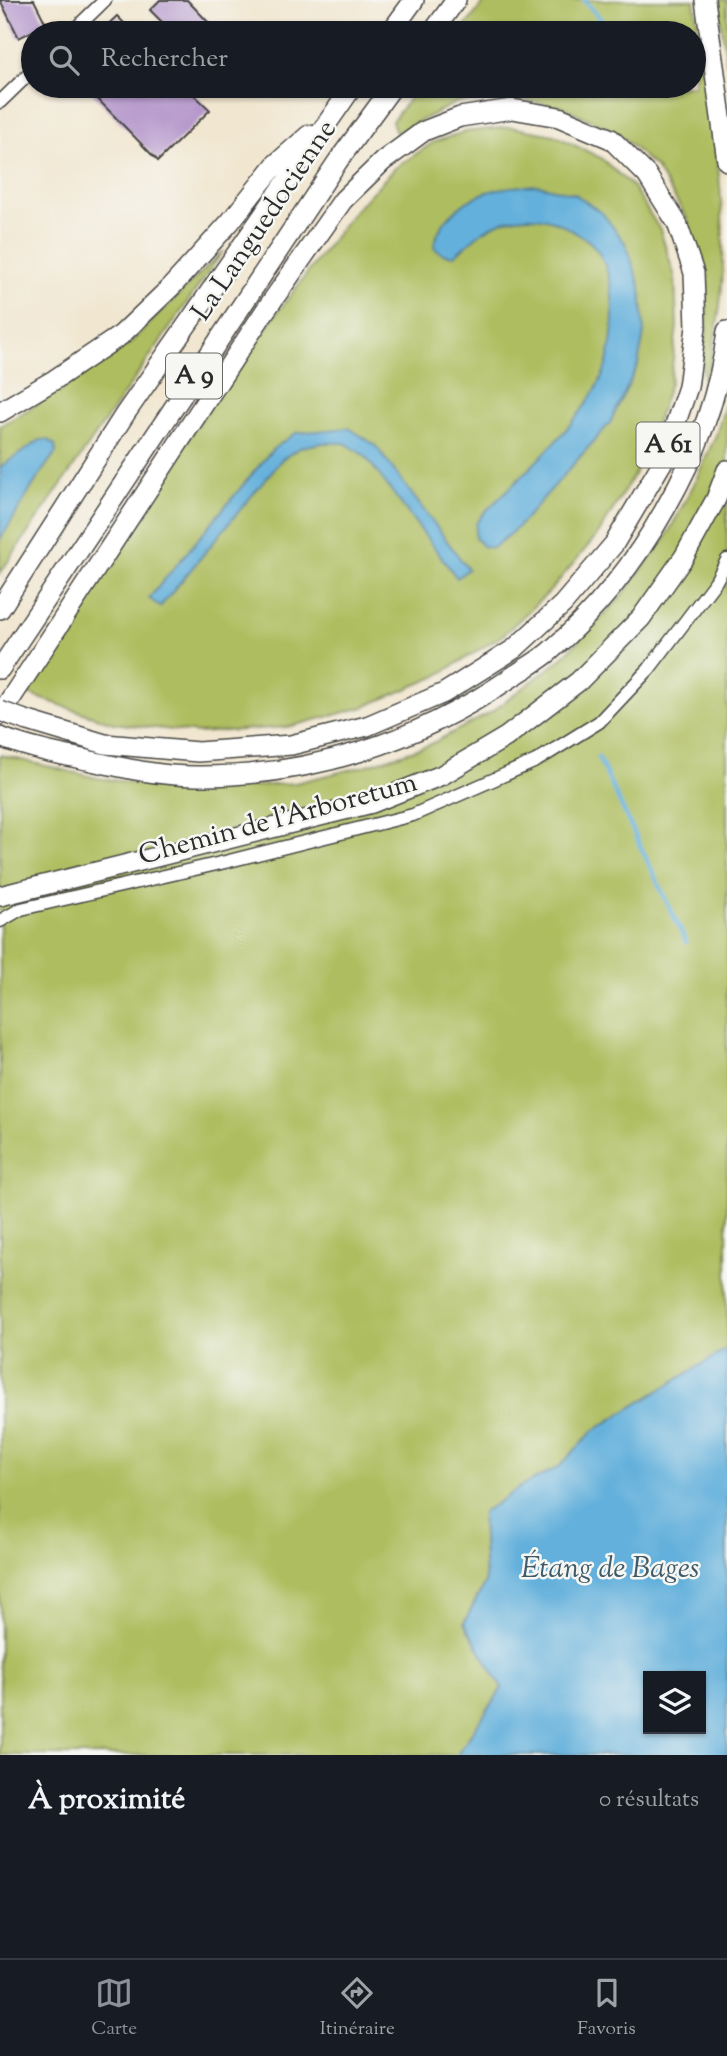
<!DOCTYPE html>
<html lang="fr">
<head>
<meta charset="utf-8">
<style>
	body { margin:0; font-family:"Sorts Mill Goudy",serif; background:#20242c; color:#f1f3f6 }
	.controls { position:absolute; right:21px; bottom:21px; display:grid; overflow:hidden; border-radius:0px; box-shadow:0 2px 5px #0004 }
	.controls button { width:63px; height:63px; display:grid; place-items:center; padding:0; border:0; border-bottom:2px solid #363941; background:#171b24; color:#f1f3f6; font:35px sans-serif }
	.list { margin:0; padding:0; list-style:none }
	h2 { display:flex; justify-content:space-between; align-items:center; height:91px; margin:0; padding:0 28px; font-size:30px }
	h2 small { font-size:23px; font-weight:400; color:#9ea1a6 }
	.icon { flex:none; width:38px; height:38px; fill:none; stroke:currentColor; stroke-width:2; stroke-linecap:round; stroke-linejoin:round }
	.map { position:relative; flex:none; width:727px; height:1755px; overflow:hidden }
	.search { position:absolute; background:#171b24; box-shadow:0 2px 5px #0004; left:21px; right:21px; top:21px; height:77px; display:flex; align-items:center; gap:18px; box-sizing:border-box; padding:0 24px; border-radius:38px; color:#9ea1a6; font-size:26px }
	.sheet { height:203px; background:#171b24 }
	nav { display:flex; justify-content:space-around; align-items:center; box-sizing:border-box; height:98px; border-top:2px solid #363941; background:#171b24; font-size:19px; color:#9ea1a6 }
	nav a { display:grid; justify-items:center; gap:4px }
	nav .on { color:#8c9099 }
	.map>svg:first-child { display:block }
	.green { fill:#aebd5f; stroke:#6c7445; stroke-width:2 }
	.water { fill:#63b0dc; stroke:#476e84; stroke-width:2; fill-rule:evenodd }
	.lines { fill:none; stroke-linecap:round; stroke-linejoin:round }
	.stream { stroke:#63b0dc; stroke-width:4.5 }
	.building { fill:#b699cc }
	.minor-casing { stroke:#494744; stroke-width:15 }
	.highway-casing { stroke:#494744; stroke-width:22 }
	.minor { stroke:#fff; stroke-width:12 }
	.highway { stroke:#fff; stroke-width:19 }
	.highway-bridge-casing { stroke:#494744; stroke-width:22; stroke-linecap:butt }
	.highway-bridge { stroke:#fff; stroke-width:19 }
	.labels { text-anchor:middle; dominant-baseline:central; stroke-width:5; stroke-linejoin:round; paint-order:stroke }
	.shield { fill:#f6f6f2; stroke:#686867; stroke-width:2 }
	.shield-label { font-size:26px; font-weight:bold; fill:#2b2b2b }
	.street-label { font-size:28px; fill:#2b2b2b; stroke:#f6f6f2 }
	.water-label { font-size:30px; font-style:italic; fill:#3f5a69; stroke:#f6f6f2 }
</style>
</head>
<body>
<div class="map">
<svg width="727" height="1755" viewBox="0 0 727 1755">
	<rect width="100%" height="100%" fill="#f6f6f2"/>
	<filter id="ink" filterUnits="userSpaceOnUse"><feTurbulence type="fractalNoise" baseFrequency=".0143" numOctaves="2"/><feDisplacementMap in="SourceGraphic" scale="14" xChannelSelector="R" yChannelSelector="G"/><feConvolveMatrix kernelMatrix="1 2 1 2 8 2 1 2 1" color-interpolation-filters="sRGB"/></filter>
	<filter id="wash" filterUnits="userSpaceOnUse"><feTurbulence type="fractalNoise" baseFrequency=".00686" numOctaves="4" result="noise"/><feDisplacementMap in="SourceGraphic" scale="28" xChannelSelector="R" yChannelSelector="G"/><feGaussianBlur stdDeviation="1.57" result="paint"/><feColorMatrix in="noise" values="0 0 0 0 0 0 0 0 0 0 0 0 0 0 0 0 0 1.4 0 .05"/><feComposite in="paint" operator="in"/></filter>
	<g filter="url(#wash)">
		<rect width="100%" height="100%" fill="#f1e6cf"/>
		<!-- green -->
		<path class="green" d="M486,0H694C707,88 725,178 723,267C722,310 712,353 703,395V357L707,327L705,271L687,218L656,168L618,133L563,107L512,98L457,102L396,133L392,121L420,86H694V33H460Z
			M718,0H727V65Z
			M511,127L554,135L601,158L633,187L660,230L675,277L677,326L670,383L645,456L599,533L550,591L503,635L435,677L361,708L288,727L198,733L113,723L16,690L249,350L355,210L395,168L434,142L464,132Z
			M223,251L0,573V426L60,391L129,344Z
			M727,398V1349L593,1431L560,1467L522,1486L482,1513L485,1583L464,1623L503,1688L457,1755H0V755L97,778L193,791L295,783L365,766L429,745L490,713L560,660L619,599L664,541L693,486L716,435Z"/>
		<!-- water -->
		<path class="water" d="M538,185L575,194L603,214L626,244L641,289L644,333L638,365L610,423L519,526L493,548L482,546L475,537L476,524L484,513C519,478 592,414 606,366C616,332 618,270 591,243C585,237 575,233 568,228C550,217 528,214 507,220C487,225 469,243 454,256L443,254L434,248C437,218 471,194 499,189C512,186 525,186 538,185Z
			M349,428L375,445L468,569L457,578L365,456L345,443H322L301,447L282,459L160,607L149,598L273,449L296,433Z
			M40,440H48L55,445L56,453C34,478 20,511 0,539V467Z
			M727,1349V1755H457L502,1688L464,1623L485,1583L482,1513L522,1486L559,1467L593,1431ZM701,1676V1729H648V1676Z"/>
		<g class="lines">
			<!-- stream -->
			<path class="stream" d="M584,0L613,33
				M598,757L686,942"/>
		</g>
		<g id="blocks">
			<!-- building -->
			<path class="building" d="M0,0H34L46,24L19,38Z
				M160,0H187L210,24L200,33H173L150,10Z
				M117,16L134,33H99Z
				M85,86H185L210,110L158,161Z"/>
		</g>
	</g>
	<g filter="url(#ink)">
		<use href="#blocks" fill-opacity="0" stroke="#494744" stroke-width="2"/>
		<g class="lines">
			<defs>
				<path id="minor" d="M71,33L105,0
					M0,102L33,70
					M0,921L21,909L221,863L413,815L536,761L599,722L649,669L716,581L727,560"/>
				<path id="highway" d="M705,0L727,161
					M390,33L414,0
					M432,33L456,0
					M0,412L54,380L121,335L172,286L230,222L276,164L309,135
					M0,609L125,414L353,86
					M0,669L338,161L393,86
					M0,715L265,311L343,200L383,161L424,131L460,117L512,109L559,117L611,139L647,175L677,223L694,273L696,327L688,387L662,463L614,544L563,604L514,649L444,693L367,726L291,745L198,752L105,744L25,720
					M0,737C28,748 58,754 87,760C123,768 159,776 196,776C309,777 417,742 509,679C522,670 537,662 549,652C595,612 635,563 665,509C696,455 720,393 727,331
					M0,896L372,803L442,775L506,737L579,681L641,618L684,557L716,499L727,470"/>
			</defs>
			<!-- minor casing -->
			<use href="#minor" class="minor-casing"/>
			<!-- highway casing -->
			<use href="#highway" class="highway-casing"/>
			<!-- minor -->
			<use href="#minor" class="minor"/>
			<!-- highway -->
			<use href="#highway" class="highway"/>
			<defs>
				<path id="highway-bridge" d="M0,711L25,720"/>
			</defs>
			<!-- highway-bridge casing -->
			<use href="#highway-bridge" class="highway-bridge-casing"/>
			<!-- highway-bridge -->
			<use href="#highway-bridge" class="highway-bridge"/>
		</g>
	</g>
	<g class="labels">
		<!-- shield labels -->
		<g class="shield">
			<rect x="166" y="353.5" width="56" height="45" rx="5"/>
			<rect x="636.5" y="422.5" width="63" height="45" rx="5"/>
		</g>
		<g class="shield-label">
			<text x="194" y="376">A 9</text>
			<text x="668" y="445">A 61</text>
		</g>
		<!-- street labels -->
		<g class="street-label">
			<text transform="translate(265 221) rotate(-56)">La Languedocienne</text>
			<text transform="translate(278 820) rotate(-15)">Chemin de l'Arboretum</text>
		</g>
		<!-- water labels -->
		<g class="water-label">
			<text x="610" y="1569">Étang de Bages</text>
		</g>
	</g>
</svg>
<div class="controls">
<button><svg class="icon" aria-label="layers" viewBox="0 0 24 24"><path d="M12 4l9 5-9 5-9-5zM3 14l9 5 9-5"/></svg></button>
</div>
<div class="search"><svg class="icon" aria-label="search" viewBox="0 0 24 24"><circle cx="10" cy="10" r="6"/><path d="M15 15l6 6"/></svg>Rechercher</div>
</div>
<section class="sheet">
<h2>À proximité<small>0 résultats</small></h2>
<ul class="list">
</ul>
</section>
<nav>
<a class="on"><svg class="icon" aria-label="map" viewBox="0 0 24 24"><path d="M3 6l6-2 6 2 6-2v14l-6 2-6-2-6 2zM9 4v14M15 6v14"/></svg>Carte</a>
<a><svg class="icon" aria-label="directions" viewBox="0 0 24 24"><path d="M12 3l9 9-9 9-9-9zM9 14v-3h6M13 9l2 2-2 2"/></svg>Itinéraire</a>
<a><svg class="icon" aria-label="saved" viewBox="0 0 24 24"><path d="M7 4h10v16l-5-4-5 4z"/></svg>Favoris</a>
</nav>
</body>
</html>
